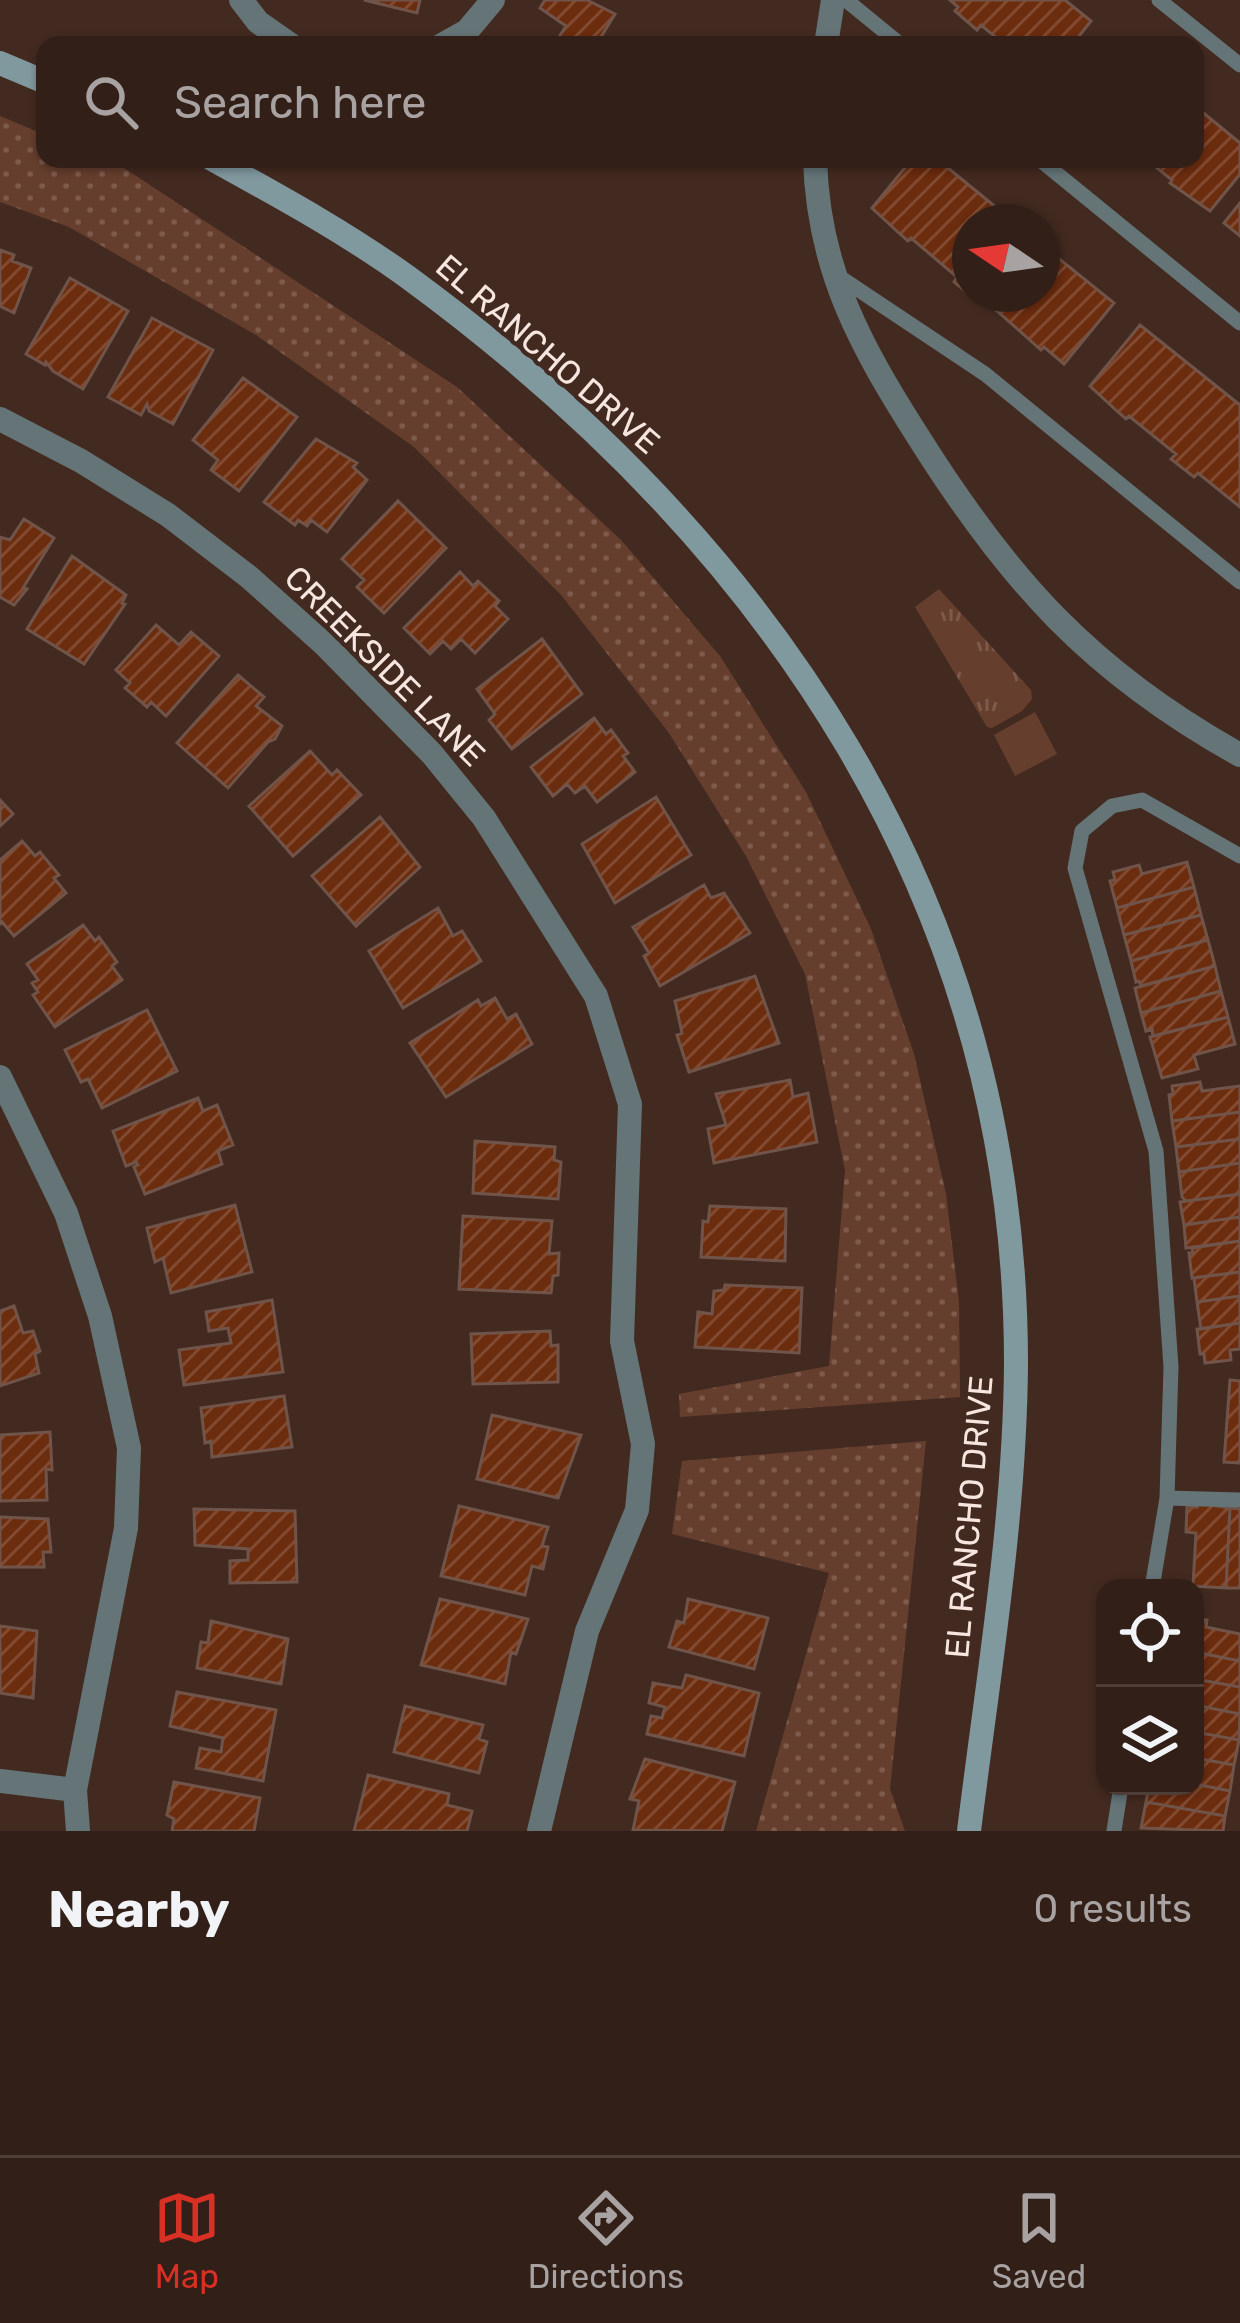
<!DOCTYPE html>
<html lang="en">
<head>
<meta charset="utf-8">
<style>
	body { margin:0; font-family:Rubik,sans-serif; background:#3d2d25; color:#f1f3f6 }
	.controls { position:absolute; right:36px; bottom:36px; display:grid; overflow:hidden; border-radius:24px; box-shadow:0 3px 9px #0004 }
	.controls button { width:108px; height:108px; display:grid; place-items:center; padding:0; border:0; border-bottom:3px solid #4d3e37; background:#322018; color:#f1f3f6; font:60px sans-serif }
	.compass { position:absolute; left:952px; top:204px; width:108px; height:108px; border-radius:50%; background:#322018; box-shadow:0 3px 9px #0004; rotate:283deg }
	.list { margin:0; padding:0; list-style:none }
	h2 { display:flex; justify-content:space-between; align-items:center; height:156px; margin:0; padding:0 48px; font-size:51px }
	h2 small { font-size:39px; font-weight:400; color:#a8a3a2 }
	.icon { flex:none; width:66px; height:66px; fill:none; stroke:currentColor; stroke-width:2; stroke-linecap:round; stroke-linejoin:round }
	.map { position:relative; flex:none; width:1240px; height:1831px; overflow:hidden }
	.search { position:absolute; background:#322018; box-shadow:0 3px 9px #0004; left:36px; right:36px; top:36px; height:132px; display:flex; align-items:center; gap:30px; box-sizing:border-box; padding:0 42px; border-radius:24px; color:#a8a3a2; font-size:45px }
	.sheet { height:324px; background:#322018 }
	nav { display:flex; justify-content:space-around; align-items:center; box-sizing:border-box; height:168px; border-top:3px solid #4d3e37; background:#322018; font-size:33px; color:#a8a3a2 }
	nav a { display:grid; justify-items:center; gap:6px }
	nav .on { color:#d93025 }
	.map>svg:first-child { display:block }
	.grass { fill:url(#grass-dots) }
	.park { fill:url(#park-tufts) }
	.garden { fill:#663e2e }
	.building { fill:url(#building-hatch); stroke:#715449; stroke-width:3 }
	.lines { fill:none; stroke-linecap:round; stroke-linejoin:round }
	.service { stroke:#647477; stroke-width:15 }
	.minor { stroke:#647477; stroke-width:24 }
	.secondary { stroke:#80999f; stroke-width:24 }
	.labels { text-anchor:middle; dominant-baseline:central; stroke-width:9; stroke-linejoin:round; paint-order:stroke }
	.street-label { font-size:33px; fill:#f7e6df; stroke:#432a20 }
</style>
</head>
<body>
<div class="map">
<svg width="1240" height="1831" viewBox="0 0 1240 1831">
	<defs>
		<pattern id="grass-dots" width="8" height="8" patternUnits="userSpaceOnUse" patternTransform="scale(3)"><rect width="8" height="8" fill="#663e2e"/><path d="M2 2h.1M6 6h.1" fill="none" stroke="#7d5a4c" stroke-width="1.8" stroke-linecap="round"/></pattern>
		<pattern id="park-tufts" width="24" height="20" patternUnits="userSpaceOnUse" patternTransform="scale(3)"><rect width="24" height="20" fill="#663e2e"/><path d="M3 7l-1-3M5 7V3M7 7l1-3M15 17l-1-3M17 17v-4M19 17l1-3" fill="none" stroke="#7d5a4c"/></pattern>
		<pattern id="building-hatch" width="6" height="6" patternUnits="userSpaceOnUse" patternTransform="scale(3)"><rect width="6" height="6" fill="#6c2c0e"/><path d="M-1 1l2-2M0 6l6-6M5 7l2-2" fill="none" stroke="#824b31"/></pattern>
	</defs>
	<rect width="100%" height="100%" fill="#432a20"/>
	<!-- grass -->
	<path class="grass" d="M0,116L45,135V159H103L124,168L457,387L622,541L720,656L806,792L871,929L914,1054L946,1194L959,1302L960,1397L680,1417L679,1394L829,1366L845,1170L805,974L746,856L669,733L562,596L414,447L256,335L69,227L0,202Z
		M926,1441L890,1789L905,1831H756L829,1573L672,1534L682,1461Z"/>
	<!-- park -->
	<path class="park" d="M939,589L1031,690L1032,699L1022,711L992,728L987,727L915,607Z"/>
	<!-- garden -->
	<path class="garden" d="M1035,712L1057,754L1015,776L994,735Z"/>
	<!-- building -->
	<path class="building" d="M364,0H420L417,13Z
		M545,0H587L615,14L596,45H554L566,26L540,8Z
		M950,0H1065L1091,21L1072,45H1005L981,25L977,30L955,11L958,7Z
		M1195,106L1240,143V174L1210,211L1170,183L1172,180L1146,159L1142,164L1137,159H1195Z
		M912,159H937L1014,222H970V294H1042V245L1114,303L1064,364L1044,347L1041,350L979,295L976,300L954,282L957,277L911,238L908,241L900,234L872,208Z
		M1240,203V236L1224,223Z
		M0,250L14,255L12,261L31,268L14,313L0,306Z
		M70,278L128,311L83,389L53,371L46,362L45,365L26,354Z
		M152,318L213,350L173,424L149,411L147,404L141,415L108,397Z
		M1140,325L1240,405V507L1198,473L1194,477L1171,459L1176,454L1129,416L1126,419L1118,412L1090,386Z
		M243,378L297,417L239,491L211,470L218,460L193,440Z
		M316,439L357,463L353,467L367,480L327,532L311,520L307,526L298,520L295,525L264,502Z
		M398,501L446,548L384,613L357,587L364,580L342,559Z
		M24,519L54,538L23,588L27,589L14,605L0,597V537L10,540Z
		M72,556L126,595L122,603L125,604L84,664L27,629Z
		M460,572L473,586L478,581L499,601L495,606L508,619L475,653L461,639L451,649L443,641L430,654L404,628Z
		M156,625L179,645L191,632L219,656L166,716L151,702L147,707L125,688L130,683L116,670Z
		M542,639L582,694L512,749L489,720L495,714L477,689Z
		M238,675L264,697L256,706L282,726L275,739L268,742L228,788L177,743Z
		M594,718L606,734L611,730L628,753L623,756L635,772L597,802L585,786L575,793L567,784L553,796L531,767Z
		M310,751L332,775L337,770L361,795L293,856L249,806Z
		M656,797L691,855L615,903L582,844Z
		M0,800L13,814L0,826Z
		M380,817L420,867L356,926L312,876Z
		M22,841L35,856L40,852L59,875L54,878L66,893L14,936L2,922L0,924V860Z
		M1187,862L1194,887L1117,908L1110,881L1115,880L1113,872L1139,865L1142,874Z
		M704,885L711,898L724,893L750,933L660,986L644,956L649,953L633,927Z
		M1194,887L1201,915L1124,935L1117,908Z
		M438,908L453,936L462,931L481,961L403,1008L369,951Z
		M1201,915L1208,940L1131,961L1124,935Z
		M83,925L95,941L99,937L117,962L112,966L122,980L55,1027L33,995L38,992L32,983L38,980L27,964Z
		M1208,940L1215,966L1141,986L1139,981L1136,982L1131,961Z
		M1215,966L1221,991L1141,1013L1135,988Z
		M755,976L779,1043L689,1072L677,1035L682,1033L675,1001Z
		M1221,991L1228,1017L1153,1036L1152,1029L1146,1031L1141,1013Z
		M495,998L507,1019L516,1014L532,1044L446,1097L410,1043L478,1000L481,1006Z
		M147,1010L177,1071L102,1108L88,1079L81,1082L65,1050Z
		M1228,1017L1235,1044L1194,1055L1198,1069L1162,1078L1150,1037Z
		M790,1080L793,1097L808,1093L817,1142L714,1163L708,1129L726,1125L716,1094Z
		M1200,1082L1202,1091L1240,1086V1112L1172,1121L1169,1095L1173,1094L1172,1086Z
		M198,1098L203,1111L217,1105L233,1145L218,1151L222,1164L145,1194L134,1167L138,1165L136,1162L126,1166L113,1131Z
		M1240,1112V1139L1176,1147L1172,1121Z
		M1240,1139V1163L1179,1172L1176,1147Z
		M475,1141L555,1147L554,1160L561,1162L558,1199L473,1193Z
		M1240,1163V1194L1186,1201L1182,1197L1179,1172Z
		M1240,1194V1217L1184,1225L1180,1202Z
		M235,1205L252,1272L171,1293L163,1258L155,1262L147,1228Z
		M710,1206L786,1209L785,1261L701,1257L703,1221L708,1222Z
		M463,1216L552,1221L549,1254L559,1253L558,1275L553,1276L551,1293L459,1289Z
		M1240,1217V1241L1186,1248L1184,1225Z
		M1240,1241V1272L1192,1278L1189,1253H1193L1192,1248Z
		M1240,1272V1296L1197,1302L1194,1278Z
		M725,1285L802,1288L799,1353L695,1347L698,1312L712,1314L714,1291L724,1290Z
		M1240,1296V1323L1201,1329L1197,1302Z
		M272,1300L283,1372L184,1385L179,1350L231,1343L228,1328L209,1331L206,1312Z
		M14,1306L23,1333L33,1331L40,1351L35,1354L39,1373L0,1386V1311Z
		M1240,1323V1349L1230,1350L1231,1360L1205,1363L1204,1354H1200L1197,1329Z
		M550,1331L551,1346L558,1345V1382L473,1384L471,1334Z
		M1230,1380L1240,1381V1463L1224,1462Z
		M284,1396L292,1447L212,1457L211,1441L205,1443L201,1408Z
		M492,1415L581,1435L558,1498L477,1479Z
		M50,1432L52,1470L46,1469L47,1500L0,1501V1435Z
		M1197,1503L1230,1508L1226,1588L1193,1586L1196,1533L1186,1532L1187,1506L1197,1507Z
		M459,1506L548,1527L542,1546L548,1547L543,1569L532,1566L525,1595L441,1576Z
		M1230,1508L1240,1509V1588H1226Z
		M194,1509L295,1511L297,1582L230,1583V1561L248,1560V1549L195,1545Z
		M0,1517L48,1519L51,1552H43L44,1567H0Z
		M440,1599L528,1619L516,1654L511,1652L505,1684L421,1665Z
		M688,1599L768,1618L754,1669L669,1647L677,1621L684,1623Z
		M1195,1618L1207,1620L1206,1627L1240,1634V1661L1195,1652Z
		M211,1621L288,1639L281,1684L197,1668L201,1642L208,1643Z
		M0,1626L37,1631L33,1698L0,1693Z
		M1195,1652L1240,1661V1687L1195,1679Z
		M686,1675L759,1693L744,1756L647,1734L651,1716L662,1718L665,1707L649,1703L653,1683L682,1688Z
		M1195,1679L1240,1687V1714L1195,1705Z
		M177,1692L276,1710L263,1781L196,1768L200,1748L221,1752L223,1738L170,1726Z
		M1195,1705L1240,1714L1239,1740L1195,1732Z
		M405,1706L483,1725L479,1739L487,1742L479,1773L394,1752Z
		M1195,1732L1239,1740L1234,1765L1195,1758Z
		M1195,1758L1234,1765L1230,1791L1195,1784Z
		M645,1759L735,1782L722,1831L633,1830L639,1801L630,1799Z
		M368,1775L449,1794L447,1805L472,1811L467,1831H354Z
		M174,1782L260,1798L254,1831H172L174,1819L167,1815Z
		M1195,1784L1230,1791L1225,1816L1146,1802L1149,1786Z
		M1146,1802L1225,1816L1223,1831L1141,1828Z"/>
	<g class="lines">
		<!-- service -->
		<path class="service" d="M846,0L901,45
			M1159,0L1240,65
			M1039,159L1240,323
			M835,274L985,374L1240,582
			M1167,1498L1240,1500
			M1152,1588L1167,1498L1171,1367L1156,1151L1075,868L1082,831L1112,806L1142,800L1240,856
			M1114,1831L1121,1786"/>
		<!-- minor -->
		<path class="minor" d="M241,0L258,22L291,45
			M442,45L467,31L493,0
			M826,45L833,0
			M815,159C818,270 861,347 919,438C1009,581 1091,672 1240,755
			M0,419L81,461L168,515L249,577L325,645L432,754L484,818L596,996L630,1104L622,1341L643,1444L637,1510L587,1631L539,1831
			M0,1077L66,1213L100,1316L129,1448L126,1528L75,1790L78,1831
			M0,1781L75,1790"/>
		<!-- secondary -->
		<path class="secondary" d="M0,63L45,82
			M212,159C279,196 347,233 409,278C770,543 1016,902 1016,1363C1015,1519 988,1676 969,1831"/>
	</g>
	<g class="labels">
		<!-- street labels -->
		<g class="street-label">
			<text transform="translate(548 354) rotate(41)">EL RANCHO DRIVE</text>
			<text transform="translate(385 666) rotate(45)">CREEKSIDE LANE</text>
			<text transform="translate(969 1517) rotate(-85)">EL RANCHO DRIVE</text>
		</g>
	</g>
</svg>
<div class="controls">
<button><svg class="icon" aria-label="locate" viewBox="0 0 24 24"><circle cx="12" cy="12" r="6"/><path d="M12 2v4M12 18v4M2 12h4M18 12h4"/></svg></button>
<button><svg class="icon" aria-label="layers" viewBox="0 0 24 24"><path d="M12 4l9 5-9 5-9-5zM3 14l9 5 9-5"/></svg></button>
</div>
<svg class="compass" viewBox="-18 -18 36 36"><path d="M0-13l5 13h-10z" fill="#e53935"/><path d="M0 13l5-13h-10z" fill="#a8a3a2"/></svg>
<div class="search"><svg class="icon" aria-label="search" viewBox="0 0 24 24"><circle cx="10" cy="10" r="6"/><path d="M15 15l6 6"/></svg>Search here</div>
</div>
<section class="sheet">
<h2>Nearby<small>0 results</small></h2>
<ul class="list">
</ul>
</section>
<nav>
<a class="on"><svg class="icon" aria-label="map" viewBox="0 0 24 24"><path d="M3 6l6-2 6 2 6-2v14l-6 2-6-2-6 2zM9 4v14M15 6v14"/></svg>Map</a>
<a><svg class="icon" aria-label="directions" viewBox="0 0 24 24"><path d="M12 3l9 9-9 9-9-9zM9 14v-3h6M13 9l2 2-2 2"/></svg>Directions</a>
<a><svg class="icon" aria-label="saved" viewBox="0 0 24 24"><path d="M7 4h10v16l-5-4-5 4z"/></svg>Saved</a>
</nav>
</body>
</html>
